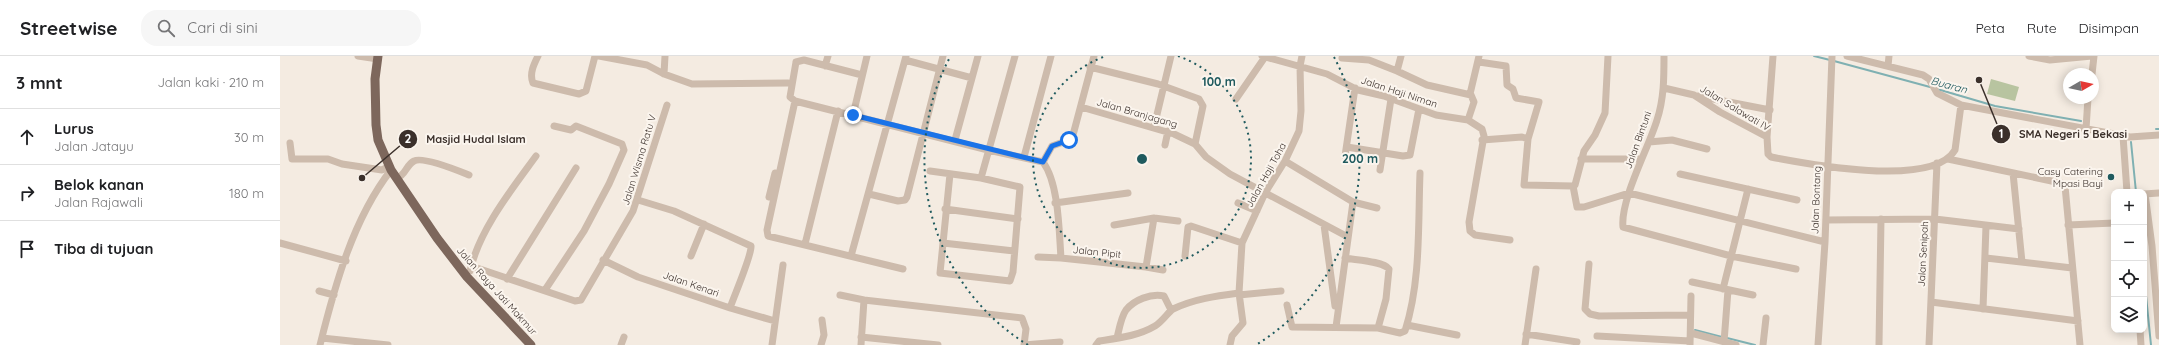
<!DOCTYPE html>
<html lang="id">
<head>
<meta charset="utf-8">
<style>
	body { margin:0; font-family:Quicksand,sans-serif; background:#f6f6f6; color:#202124 }
	.controls { position:absolute; right:12px; bottom:12px; display:grid; overflow:hidden; border-radius:8px; box-shadow:0 2px 10px #0003 }
	.controls button { width:36px; height:36px; display:grid; place-items:center; padding:0; border:0; border-bottom:1px solid #e0e0e0; background:#fff; color:#202124; font:20px sans-serif }
	.compass { position:absolute; left:1783px; top:12px; width:36px; height:36px; border-radius:50%; background:#fff; box-shadow:0 2px 10px #0003; rotate:81deg }
	.stop { position:absolute; width:12px; height:12px; margin:-9px; border:3px solid #1a73e8; border-radius:50%; background:#fff }
	.stop.end { background:#1a73e8; border-color:#fff; box-shadow:0 1px 4px #0008 }
	.list { margin:0; padding:0; list-style:none }
	h2 { display:flex; justify-content:space-between; align-items:center; height:52px; margin:0; padding:0 16px; font-size:17px }
	h2 small { font-size:13px; font-weight:400; color:#757577 }
	.list li { display:grid; grid-template-columns:26px 1fr auto; gap:12px; align-items:center; box-sizing:border-box; height:56px; padding:0 16px; border-top:1px solid #e0e0e0 }
	.list b { display:block; font-size:15px; white-space:nowrap }
	.list p { margin:0; font-size:13px; white-space:nowrap; color:#757577 }
	.list em { font-size:13px; font-style:normal; color:#757577 }
	.icon { flex:none; width:22px; height:22px; fill:none; stroke:currentColor; stroke-width:2; stroke-linecap:round; stroke-linejoin:round }
	.map { position:relative; flex:none; width:1879px; height:289px; overflow:hidden }
	header { display:flex; align-items:center; gap:24px; box-sizing:border-box; height:56px; padding:0 20px; background:#fff; border-bottom:1px solid #e0e0e0 }
	header strong { font-size:19px }
	nav { display:flex; gap:22px; margin-inline-start:auto; font-size:14px }
	.search { width:280px; height:36px; background:#f6f6f6; display:flex; align-items:center; gap:10px; box-sizing:border-box; padding:0 14px; border-radius:16px; color:#757577; font-size:15px }
	main { display:flex }
	aside { flex:1; background:#fff }
	.map>svg:first-child { display:block }
	.grass { fill:#b8c4a0 }
	.lines { fill:none; stroke-linecap:round; stroke-linejoin:round }
	.stream { stroke:#7fb0b2; stroke-width:2 }
	.minor { stroke:#cdbbac; stroke-width:7 }
	.major { stroke:#7d675c; stroke-width:9 }
	.route { stroke:#1a73e8; stroke-width:5 }
	.ring { fill:none; stroke:#1f5a5e; stroke-width:2; stroke-dasharray:2 4 }
	.poi-dot { fill:#1f5a5e; stroke:#fbf5ee; stroke-width:1.5 }
	.labels { text-anchor:middle; dominant-baseline:central; stroke-width:4; stroke-linejoin:round; paint-order:stroke }
	.street-label { font-size:10px; fill:#3b302b; stroke:#fbf5ee }
	.poi-label { font-size:10px; fill:#3b302b; stroke:#fbf5ee; text-anchor:end }
	.water-label { font-size:11px; font-style:italic; fill:#1f5a5e; stroke:#fbf5ee }
	.centre { fill:#1f5a5e; stroke:#fbf5ee; stroke-width:2 }
	.ring-label { font-size:12px; text-anchor:middle; font-weight:bold; fill:#1f5a5e; stroke:#fbf5ee; stroke-width:4; stroke-linejoin:round; paint-order:stroke }
	.leader { fill:none; stroke:#3b302b; stroke-width:1.5 }
	.callout-dot { fill:#3b302b; stroke:#fbf5ee; stroke-width:1.5 }
	.mark-label { font-size:12px; text-anchor:middle; font-weight:bold; fill:#fff }
	.callout-label { font-size:11px; text-anchor:middle; font-weight:bold; fill:#3b302b; stroke:#fbf5ee; stroke-width:4; stroke-linejoin:round; paint-order:stroke }
</style>
</head>
<body>
<header>
<strong>Streetwise</strong>
<div class="search"><svg class="icon" aria-label="search" viewBox="0 0 24 24"><circle cx="10" cy="10" r="6"/><path d="M15 15l6 6"/></svg>Cari di sini</div>
<nav><a>Peta</a><a>Rute</a><a>Disimpan</a></nav>
</header>
<main>
<aside>
<h2>3 mnt<small>Jalan kaki · 210 m</small></h2>
<ul class="list">
<li><svg class="icon" aria-label="ahead" viewBox="0 0 24 24"><path d="M12 20V5M6 11l6-6 6 6"/></svg><div><b>Lurus</b><p>Jalan Jatayu</p></div><em>30 m</em></li>
<li><svg class="icon" aria-label="right" viewBox="0 0 24 24"><path d="M7 20v-9h11M14 6l5 5-5 5"/></svg><div><b>Belok kanan</b><p>Jalan Rajawali</p></div><em>180 m</em></li>
<li><svg class="icon" aria-label="arrive" viewBox="0 0 24 24"><path d="M6 21V4h12l-3 4 3 4H6"/></svg><div><b>Tiba di tujuan</b></div></li>
</ul>
</aside>
<div class="map">
<svg width="1879" height="289" viewBox="0 0 1879 289">
	<rect width="100%" height="100%" fill="#f4ebe1"/>
	<!-- grass -->
	<path class="grass" d="M1711,23L1739,31L1735,45L1707,38Z"/>
	<g class="lines">
		<!-- stream -->
		<path class="stream" d="M1534,0L1550,4
			M1554,5L1650,31
			M1657,33L1715,50L1801,65
			M1876,73H1879
			M1851,86L1856,136
			M1864,220L1871,289
			M1415,274L1442,281
			M1447,282L1475,289"/>
		<!-- minor -->
		<path class="minor" d="M78,0L98,3
			M258,0C254,8 249,18 253,27L299,38L306,35L315,0
			M319,0L367,9L384,18L412,28L508,27
			M982,0L1047,18L1078,34L1104,40L1156,59L1188,64L1202,73L1204,80L1189,166L1190,175L1195,179L1230,184
			M1121,0L1117,15L1147,29L1191,39L1194,46L1188,64
			M1384,0C1384,21 1384,43 1377,64C1369,91 1340,144 1343,171L1451,200L1516,213
			M1567,0L1643,19L1649,23L1657,37L1681,49L1850,81L1879,79
			M1749,0L1770,4L1812,0
			M1062,2L1089,4L1117,15
			M625,4L692,22
			M516,6L510,41L515,45L708,94L763,106
			M516,6L524,4L582,19
			M1199,6L1226,10L1227,29L1233,33L1236,42L1259,46L1248,83L1244,129L1293,130L1295,129L1304,95L1315,79L1325,57L1328,0
			M545,10L548,0
			M1608,10L1609,0
			M810,11L878,28L919,43L923,50L915,88
			M384,18L385,0
			M1812,18L1814,0
			M1384,32L1414,39L1440,56L1487,81L1488,98L1491,101C1527,108 1653,132 1675,94L1681,49
			M1190,38L1199,0
			M1418,40L1490,54
			M956,43L985,1
			M515,45L487,174L488,180L623,213
			M801,51L894,78L915,88L926,101L950,118L1068,181
			M573,59L587,0
			M874,71L891,0
			M1806,73L1808,42
			M1843,80L1847,136
			M1487,81L1493,0
			M675,84L698,0
			M1202,84L1242,81L1248,83
			M1369,86L1392,84L1427,93
			M10,87L12,103H48L62,108L102,114L109,110
			M885,89L888,75
			M1067,91L1123,100L1130,99L1139,53
			M1065,100L1075,32
			M744,101L771,0
			M1301,103H1361
			M1668,103L1781,127L1785,130L1800,289
			M1005,105L1073,146L1097,152
			M763,106C779,128 779,175 781,202L866,211L883,214
			M763,106L772,90L789,84L793,79L814,0
			M1100,114L1111,43
			M650,115L701,122L740,131L733,216L730,225L660,217L670,118
			M1733,117L1742,206
			M1400,118L1517,144
			M117,122C126,119 126,109 134,105C143,100 179,115 189,119
			M701,122L735,0
			M1293,130L1297,151H1304L1349,137L1545,186
			M589,138L618,145L625,144L627,141L663,0
			M1864,138L1879,137
			M1865,138L1872,190L1879,280
			M489,141L495,117
			M358,144L394,155L471,190C472,199 454,240 450,252
			M775,147L848,137
			M958,147L977,155
			M665,153L738,163
			M1546,164L1655,163L1739,173
			M834,169L874,162L898,165
			M1044,169L1055,250
			M1788,169L1834,167
			M0,187L66,205
			M663,187L734,195
			M525,188L558,55
			M411,200L424,168
			M571,200L626,0
			M905,200L908,171L911,170L962,187
			M758,201L781,202
			M1065,202C1075,204 1103,205 1109,213L1106,243L1098,272
			M1706,202L1792,212
			M323,204L358,221L450,252L495,265
			M1309,208L1305,253L1310,258L1319,260L1410,259
			M191,210L295,245L301,244L353,155L387,49
			M866,211L874,162
			M190,215C199,174 232,133 256,100
			M227,223L296,112
			M1412,226L1473,239
			M1443,233L1468,133
			M265,234L304,175L329,128L344,94L342,88L296,70L291,74L274,70
			M39,235L54,239
			M560,239L584,244
			M959,239L1001,235
			M1651,246L1798,265
			M1007,249L1012,271L1098,272L1120,277L1125,275C1141,225 1138,169 1140,117
			M1703,253L1706,170
			M1127,269L1177,279
			M1056,271L1073,146
			M1860,274L1861,289
			M1411,277L1456,289
			M1246,278L1297,286
			M1317,280L1410,285
			M581,281L658,289
			M42,282L108,289
			M837,282C839,274 841,261 846,254C854,244 871,237 884,240L891,254
			M1444,286L1448,234
			M40,289C55,229 73,163 111,114
			M341,289L344,281
			M492,289L503,209
			M541,289L544,279L542,264
			M581,289L584,244L742,262L746,273L744,289L780,286
			M816,289L819,285C839,282 858,280 875,270C883,265 889,255 893,253C914,243 936,240 959,237
			M950,289L952,280L963,267L959,237L962,187L985,137L1005,105L1019,75L1021,55L1020,10L1022,0
			M1245,289L1256,213
			M1410,289L1411,240
			M1483,289L1486,262
			M1538,289L1545,186L1552,0
			M1599,289L1601,163
			M1649,289L1657,107"/>
		<!-- major -->
		<path class="major" d="M98,0L95,23L96,69L98,84L111,114L157,182L187,221L251,289"/>
	</g>
	<g class="lines">
		<!-- route -->
		<path class="route" d="M573,59L763,106L772,90L789,84"/>
	</g>
	<!-- distance rings -->
	<g class="ring">
		<path d="M898 0A109 109 0 1 1 826 0"/>
		<path d="M748 289A218 218 0 0 1 670 1M1054 1A218 218 0 0 1 976 289"/>
	</g>
	<!-- markers -->
	<circle class="poi-dot" cx="1831" cy="121" r="4"/>
	<g class="labels">
		<!-- street labels -->
		<g class="street-label">
			<text transform="translate(1119 36) rotate(18)">Jalan Haji Niman</text>
			<text transform="translate(1455 52) rotate(31)">Jalan Salawati IV</text>
			<text transform="translate(857 57) rotate(16)">Jalan Branjagang</text>
			<text transform="translate(1358 84) rotate(-70)">Jalan Bintuni</text>
			<text transform="translate(359 104) rotate(-73)">Jalan Wisma Ratu V</text>
			<text transform="translate(986 119) rotate(-61)">Jalan Haji Toha</text>
			<text transform="translate(1536 144) rotate(-88)">Jalan Bontang</text>
			<text transform="translate(817 196) rotate(6)">Jalan Pipit</text>
			<text transform="translate(1643 198) rotate(-87)">Jalan Senipah</text>
			<text transform="translate(411 228) rotate(19)">Jalan Kenari</text>
			<text transform="translate(217 235) rotate(48)">Jalan Raya Jati Makmur</text>
		</g>
		<!-- poi labels -->
		<g class="poi-label">
			<text x="1823" y="115">Casy Catering<tspan x="1823" dy="12">Mpasi Bayi</tspan></text>
		</g>
		<!-- water labels -->
		<g class="water-label">
			<text transform="translate(1669 29) rotate(15)">Buaran</text>
		</g>
	</g>
	<circle cx="862" cy="103" r="6" class="centre"/>
	<g class="ring-label">
		<text x="939" y="30">100 m</text>
		<text x="1080" y="107">200 m</text>
	</g>
	<!-- callouts -->
	<path class="leader" d="M1699 24L1721 78M82 122L128 83"/>
	<g class="callout-dot">
		<circle cx="1699" cy="24" r="4"/>
		<circle cx="82" cy="122" r="4"/>
		<circle cx="1721" cy="78" r="10"/>
		<circle cx="128" cy="83" r="10"/>
	</g>
	<g class="mark-label">
		<text x="1721" y="82">1</text>
		<text x="128" y="87">2</text>
	</g>
	<g class="callout-label">
		<text x="1793" y="82">SMA Negeri 5 Bekasi</text>
		<text x="196" y="87">Masjid Hudal Islam</text>
	</g>
</svg>
<div class="controls">
<button>+</button>
<button>−</button>
<button><svg class="icon" aria-label="locate" viewBox="0 0 24 24"><circle cx="12" cy="12" r="6"/><path d="M12 2v4M12 18v4M2 12h4M18 12h4"/></svg></button>
<button><svg class="icon" aria-label="layers" viewBox="0 0 24 24"><path d="M12 4l9 5-9 5-9-5zM3 14l9 5 9-5"/></svg></button>
</div>
<svg class="compass" viewBox="-18 -18 36 36"><path d="M0-13l5 13h-10z" fill="#e53935"/><path d="M0 13l5-13h-10z" fill="#757577"/></svg>
<div class="stop" style="left:789px;top:84px"></div>
<div class="stop end" style="left:573px;top:59px"></div>
</div>
</main>
</body>
</html>
